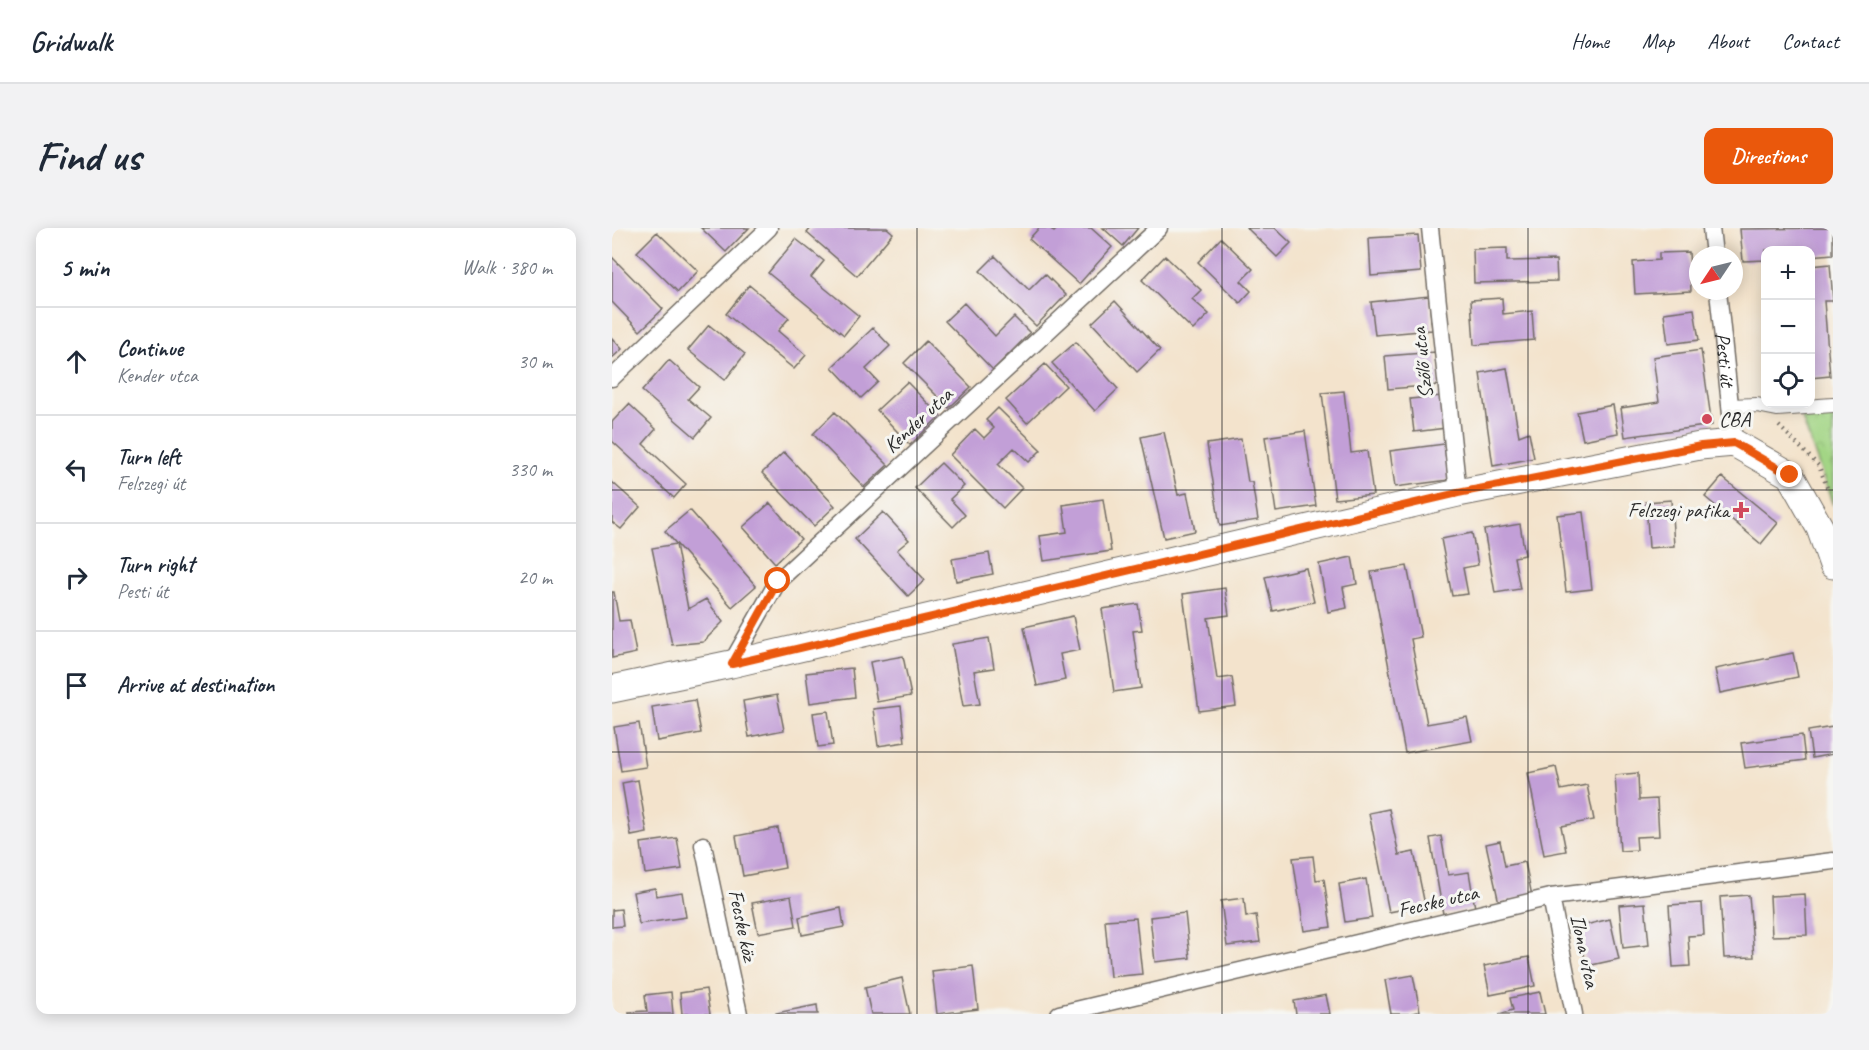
<!DOCTYPE html>
<html lang="en">
<head>
<meta charset="utf-8">
<style>
	body { margin:0; font-family:Caveat,sans-serif; background:#f2f2f3; color:#1f2937 }
	.controls { position:absolute; right:18px; top:18px; display:grid; overflow:hidden; border-radius:12px; box-shadow:0 3px 15px #0003 }
	.controls button { width:54px; height:54px; display:grid; place-items:center; padding:0; border:0; border-bottom:2px solid #e0e1e3; background:#fff; color:#1f2937; font:30px sans-serif }
	.compass { position:absolute; left:1077px; top:18px; width:54px; height:54px; border-radius:50%; background:#fff; box-shadow:0 3px 15px #0003; rotate:235deg }
	.stop { position:absolute; width:18px; height:18px; margin:-14px; border:4px solid #ea580c; border-radius:50%; background:#fff }
	.stop.end { background:#ea580c; border-color:#fff; box-shadow:0 2px 6px #0008 }
	.list { margin:0; padding:0; list-style:none }
	h2 { display:flex; justify-content:space-between; align-items:center; height:78px; margin:0; padding:0 24px; font-size:26px }
	h2 small { font-size:20px; font-weight:400; color:#747a83 }
	.list li { display:grid; grid-template-columns:39px 1fr auto; gap:18px; align-items:center; box-sizing:border-box; height:108px; padding:0 24px; border-top:2px solid #e0e1e3 }
	.list b { display:block; font-size:22px; white-space:nowrap }
	.list p { margin:0; font-size:20px; white-space:nowrap; color:#747a83 }
	.list em { font-size:20px; font-style:normal; color:#747a83 }
	.icon { flex:none; width:33px; height:33px; fill:none; stroke:currentColor; stroke-width:2; stroke-linecap:round; stroke-linejoin:round }
	.map { position:relative; flex:none; width:1221px; height:786px; overflow:hidden; border-radius:12px }
	header { display:flex; align-items:center; gap:36px; box-sizing:border-box; height:84px; padding:0 30px; background:#fff; border-bottom:2px solid #e0e1e3 }
	header strong { font-size:28px }
	nav { display:flex; gap:33px; margin-inline-start:auto; font-size:21px }
	.intro { display:flex; align-items:center; justify-content:space-between; box-sizing:border-box; height:144px; padding:0 36px }
	h1 { margin:0; font-size:42px }
	.button { padding:15px 27px; border-radius:12px; background:#ea580c; color:#fff; font-size:21px; font-weight:700 }
	main { display:flex; gap:36px; padding:0 36px }
	aside { flex:1; background:#fff; border-radius:12px; box-shadow:0 3px 15px #0003 }
	.map>svg:first-child { display:block }
	.park { fill:url(#park-crowns); stroke:#678058; stroke-width:1.5 }
	.building { fill:#c29fd7 }
	.lines { fill:none; stroke-linecap:round; stroke-linejoin:round }
	.pedestrian-casing { stroke:#716b63; stroke-width:16 }
	.minor-casing { stroke:#716b63; stroke-width:19 }
	.primary-casing { stroke:#716b63; stroke-width:29 }
	.path { stroke:#716b63; stroke-width:4; stroke-dasharray:1.5 4.5; stroke-linecap:butt }
	.pedestrian { stroke:#fff; stroke-width:14 }
	.minor { stroke:#fff; stroke-width:16 }
	.primary { stroke:#fff; stroke-width:27 }
	.route { stroke:#ea580c; stroke-width:8 }
	.grid { fill:none; stroke:#2b2b2b; stroke-width:1.5; stroke-opacity:0.55 }
	.poi-dot { fill:#d1495b; stroke:#f6f6f2; stroke-width:2 }
	.labels { text-anchor:middle; dominant-baseline:central; stroke-width:6; stroke-linejoin:round; paint-order:stroke }
	.street-label { font-size:21px; fill:#2b2b2b; stroke:#f6f6f2 }
	.poi-label { font-size:21px; fill:#2b2b2b; stroke:#f6f6f2; text-anchor:start }
</style>
</head>
<body>
<header>
<strong>Gridwalk</strong>
<nav><a>Home</a><a>Map</a><a>About</a><a>Contact</a></nav>
</header>
<div class="intro"><h1>Find us</h1><a class="button">Directions</a></div>
<main>
<aside>
<h2>5 min<small>Walk · 380 m</small></h2>
<ul class="list">
<li><svg class="icon" aria-label="ahead" viewBox="0 0 24 24"><path d="M12 20V5M6 11l6-6 6 6"/></svg><div><b>Continue</b><p>Kender utca</p></div><em>30 m</em></li>
<li><svg class="icon" aria-label="left" viewBox="0 0 24 24"><path d="M17 20v-9H6M10 6l-5 5 5 5"/></svg><div><b>Turn left</b><p>Felszegi út</p></div><em>330 m</em></li>
<li><svg class="icon" aria-label="right" viewBox="0 0 24 24"><path d="M7 20v-9h11M14 6l5 5-5 5"/></svg><div><b>Turn right</b><p>Pesti út</p></div><em>20 m</em></li>
<li><svg class="icon" aria-label="arrive" viewBox="0 0 24 24"><path d="M6 21V4h12l-3 4 3 4H6"/></svg><div><b>Arrive at destination</b></div></li>
</ul>
</aside>
<div class="map">
<svg width="1221" height="786" viewBox="0 0 1221 786">
	<defs>
		<pattern id="park-crowns" width="20" height="18" patternUnits="userSpaceOnUse" patternTransform="scale(1.5)"><rect width="20" height="18" fill="#a3d585"/><path d="M2 6a3 3 0 1 1 6 0M12 15a3 3 0 1 1 6 0" fill="none" stroke="#8cb773"/></pattern>
	</defs>
	<rect width="100%" height="100%" fill="#f6f6f2"/>
	<filter id="ink" filterUnits="userSpaceOnUse"><feTurbulence type="fractalNoise" baseFrequency=".0167" numOctaves="2"/><feDisplacementMap in="SourceGraphic" scale="12" xChannelSelector="R" yChannelSelector="G"/><feConvolveMatrix kernelMatrix="1 2 1 2 8 2 1 2 1" color-interpolation-filters="sRGB"/></filter>
	<filter id="wash" filterUnits="userSpaceOnUse"><feTurbulence type="fractalNoise" baseFrequency=".008" numOctaves="4" result="noise"/><feDisplacementMap in="SourceGraphic" scale="24" xChannelSelector="R" yChannelSelector="G"/><feGaussianBlur stdDeviation="1.35" result="paint"/><feColorMatrix in="noise" values="0 0 0 0 0 0 0 0 0 0 0 0 0 0 0 0 0 1.4 0 .05"/><feComposite in="paint" operator="in"/></filter>
	<g filter="url(#wash)">
		<rect width="100%" height="100%" fill="#f3e3cc"/>
		<!-- park -->
		<path class="park" d="M1221,186V277L1190,190Z"/>
		<g id="blocks">
			<!-- building -->
			<path class="building" d="M89,0H137L114,24Z
				M199,0H275L281,5L245,48L195,5Z
				M427,0H438L442,4L446,0H479L500,19L467,56L417,11Z
				M491,0H526L511,18Z
				M635,0H663L679,15L665,29Z
				M1221,0V26L1198,28V22H1154V32L1131,33L1128,1Z
				M45,4L86,43L66,64L25,24Z
				M806,7L809,44L759,48L757,10Z
				M609,10L641,41L629,53L639,63L628,75L586,34Z
				M184,11L212,33L199,49L247,88L232,107L156,45Z
				M895,20V33L944,32L945,53L862,55L861,21Z
				M1077,24L1079,63L1023,66L1021,34L1047,32V25Z
				M383,28L417,62L433,46L454,67L424,98L368,43Z
				M553,28L589,62L580,71L597,86L581,102L530,52Z
				M0,29L51,81L28,103L0,74Z
				M1218,36L1221,73H1212L1218,148L1198,150V38Z
				M137,57L177,90L166,103L194,127L182,141L114,86Z
				M817,68L820,102L763,107L759,74Z
				M890,70L891,86L920,83L922,112L862,117L859,72Z
				M503,73L548,122L525,144L480,95Z
				M352,75L383,108L402,89L418,105L381,142L333,93Z
				M1082,81L1087,112L1056,116L1052,85Z
				M97,97L133,126L113,152L76,122Z
				M261,100L278,118L254,141L266,154L249,170L220,139Z
				M0,110L10,121L0,130Z
				M314,113L359,159L337,180L292,135Z
				M464,114L506,161L483,183L440,135Z
				M1089,122L1100,197L1013,209L1009,180L1047,174L1041,129Z
				M824,124L827,157L776,161L773,128Z
				M57,132L87,159L76,171L99,190L83,209L30,163Z
				M433,136L454,158L415,195L394,172Z
				M895,140L907,208L917,204L922,230L881,238L868,145Z
				M295,154L328,188L298,217L265,182Z
				M732,163L739,225L755,223L761,267L723,271L710,165Z
				M830,168L834,200L802,204L798,171Z
				M17,176L44,201L31,216L74,256L62,270L0,213V194Z
				M1001,177L1006,205L971,212L965,184Z
				M386,180L429,222L417,234L402,220L386,236L410,260L391,280L338,227L363,201L372,210L382,200L374,192Z
				M223,184L276,237L252,259L201,206Z
				M693,203L704,278L664,284L653,209Z
				M552,204L566,267L575,265L583,303L552,310L529,209Z
				M629,211L636,254H640L646,292L608,298L595,216Z
				M832,216L837,252L783,259L778,223Z
				M172,224L223,278L202,298L150,245Z
				M329,235L352,258L338,271L353,287L341,299L303,260Z
				M1110,249L1166,295L1149,316L1093,269Z
				M0,254L28,279L9,301L0,294Z
				M491,271L499,323L432,333L428,308L455,304L451,277Z
				M1059,272L1062,318L1037,320L1034,274Z
				M158,275L189,311L163,335L131,299Z
				M78,282L144,358L120,379L53,303Z
				M271,284L297,312L285,322L313,352L296,368L243,311Z
				M971,284L980,361L954,364L945,287Z
				M908,296L913,327L902,329L908,361L883,365L872,302Z
				M860,305L866,337L851,340L856,366L840,368L829,311Z
				M64,316L76,381L94,371L111,394L91,414L60,417L40,320Z
				M377,325L381,346L344,353L340,331Z
				M740,329L745,356L731,359L735,380L716,384L707,336Z
				M795,338L809,409L799,411L815,496L855,489L860,513L793,525L759,344Z
				M694,340L702,374L661,383L653,349Z
				M613,360L617,387L596,390L605,451L620,449L624,478L587,483L571,366Z
				M0,364H2L7,393L18,392L24,425L0,430Z
				M526,376L530,402L521,403L529,460L502,464L490,381Z
				M461,388L468,422L448,426L453,452L425,458L412,399Z
				M377,410L382,440L362,443L368,476L351,478L340,416Z
				M1181,425L1186,449L1108,465L1103,441Z
				M291,428L299,468L265,474L258,434Z
				M240,440L243,469L198,475L194,445Z
				M165,467L172,502L137,509L131,473Z
				M83,472L89,505L45,513L40,479Z
				M289,478L293,514L266,518L261,481Z
				M216,483L221,517L206,519L201,485Z
				M27,495L34,539L9,543L2,499Z
				M1221,499V526L1200,530L1196,503Z
				M1190,507L1193,532L1133,540L1129,515Z
				M944,539L949,562L975,557L982,592L949,598L954,623L932,627L916,545Z
				M1026,545L1027,572L1045,571L1047,608L1024,609L1025,622L1008,623L1003,547Z
				M26,552L35,605L19,608L10,555Z
				M777,581L787,627L802,624L813,677L777,684L757,585Z
				M166,600L173,640L131,648L124,608Z
				M829,608L836,647L857,644L863,680L831,686L818,610Z
				M65,610L70,641L33,646L29,615Z
				M888,613L893,638L913,634L920,668L887,675L874,616Z
				M701,628L704,652L712,651L719,699L692,703L681,630Z
				M754,651L760,690L733,694L727,656Z
				M43,660L44,668L70,664L74,689L27,696L21,664Z
				M1193,666L1195,707L1160,708L1158,668Z
				M1137,667L1142,729L1112,730L1108,669Z
				M179,668L184,698L146,705L140,675Z
				M632,670L634,689L644,687L648,714L615,718L609,673Z
				M1033,675L1037,717L1011,720L1007,677Z
				M1090,675L1092,707L1076,708L1078,738L1061,739L1057,677Z
				M229,680L232,699L190,707L187,689Z
				M9,681L11,698L0,699V682Z
				M573,685L578,730L543,734L538,689Z
				M524,690L530,746L498,749L493,692Z
				M998,691L1007,731L975,738L965,699Z
				M917,729L923,758L878,767L872,738Z
				M361,738L366,781L325,786L320,743Z
				M801,747L808,783L797,786H779L773,752Z
				M290,750L298,786H259L253,759Z
				M94,761L98,786H70L68,765Z
				M59,764L61,786H17V784L35,783L33,767Z
				M928,764L933,786H887L901,782L898,770Z
				M714,767L718,786H684L682,773Z
				M205,777L206,786H164V785Z"/>
		</g>
	</g>
	<g filter="url(#ink)">
		<use href="#blocks" fill-opacity="0" stroke="#716b63" stroke-width="1.5"/>
		<g class="lines">
			<defs>
				<path id="pedestrian" d="M1118,178L1145,177L1165,181L1221,177"/>
				<g id="minor">
					<path d="M818,0L846,265"/>
					<path d="M1099,0L1102,27"/>
					<path id="s1" d="M1106,63L1122,215"/>
					<path d="M0,150L157,0"/>
					<path d="M119,436L166,353L547,0"/>
					<path d="M91,617L127,786"/>
					<path d="M939,669L962,786"/>
					<path d="M447,786L939,669L1221,633"/>
				</g>
				<path id="primary" d="M0,461L119,436L846,265L1088,218L1122,215L1178,247L1208,300L1221,337"/>
			</defs>
			<!-- pedestrian casing -->
			<use href="#pedestrian" class="pedestrian-casing"/>
			<!-- minor casing -->
			<use href="#minor" class="minor-casing"/>
			<!-- primary casing -->
			<use href="#primary" class="primary-casing"/>
			<!-- path -->
			<path class="path" d="M1167,198L1207,238L1216,262"/>
			<!-- pedestrian -->
			<use href="#pedestrian" class="pedestrian"/>
			<!-- minor -->
			<use href="#minor" class="minor"/>
			<!-- primary -->
			<use href="#primary" class="primary"/>
		</g>
	</g>
	<g class="lines" filter="url(#ink)">
		<!-- route -->
		<path class="route" d="M166,353L120,436L846,265L1089,218L1122,215L1178,247"/>
	</g>
	<!-- grid -->
	<path class="grid" d="M305,0V786M610,0V786M916,0V786M0,262H1221M0,524H1221"/>
	<!-- markers -->
	<g class="poi-dot">
		<circle cx="1095" cy="191" r="6"/>
		<path d="M1126 273h6v6h6v6h-6v6h-6v-6h-6v-6h6z"/>
	</g>
	<g class="labels">
		<!-- street labels -->
		<g class="street-label">
			<text stroke="none"><textPath href="#s1" startOffset="69">Pesti út</textPath></text>
			<text transform="translate(810 135) rotate(-96)">Szőlő utca</text>
			<text transform="translate(306 192) rotate(-43)">Kender utca</text>
			<text transform="translate(826 673) rotate(-13)">Fecske utca</text>
			<text transform="translate(131 697) rotate(78)">Fecske köz</text>
			<text transform="translate(973 723) rotate(78)">Ilona utca</text>
		</g>
		<!-- poi labels -->
		<g class="poi-label">
			<text x="1107" y="191">CBA</text>
			<text x="1117" y="282" text-anchor="end">Felszegi patika</text>
		</g>
	</g>
</svg>
<div class="controls">
<button>+</button>
<button>−</button>
<button><svg class="icon" aria-label="locate" viewBox="0 0 24 24"><circle cx="12" cy="12" r="6"/><path d="M12 2v4M12 18v4M2 12h4M18 12h4"/></svg></button>
</div>
<svg class="compass" viewBox="-18 -18 36 36"><path d="M0-13l5 13h-10z" fill="#e53935"/><path d="M0 13l5-13h-10z" fill="#747a83"/></svg>
<div class="stop" style="left:166px;top:353px"></div>
<div class="stop end" style="left:1178px;top:247px"></div>
</div>
</main>
</body>
</html>
